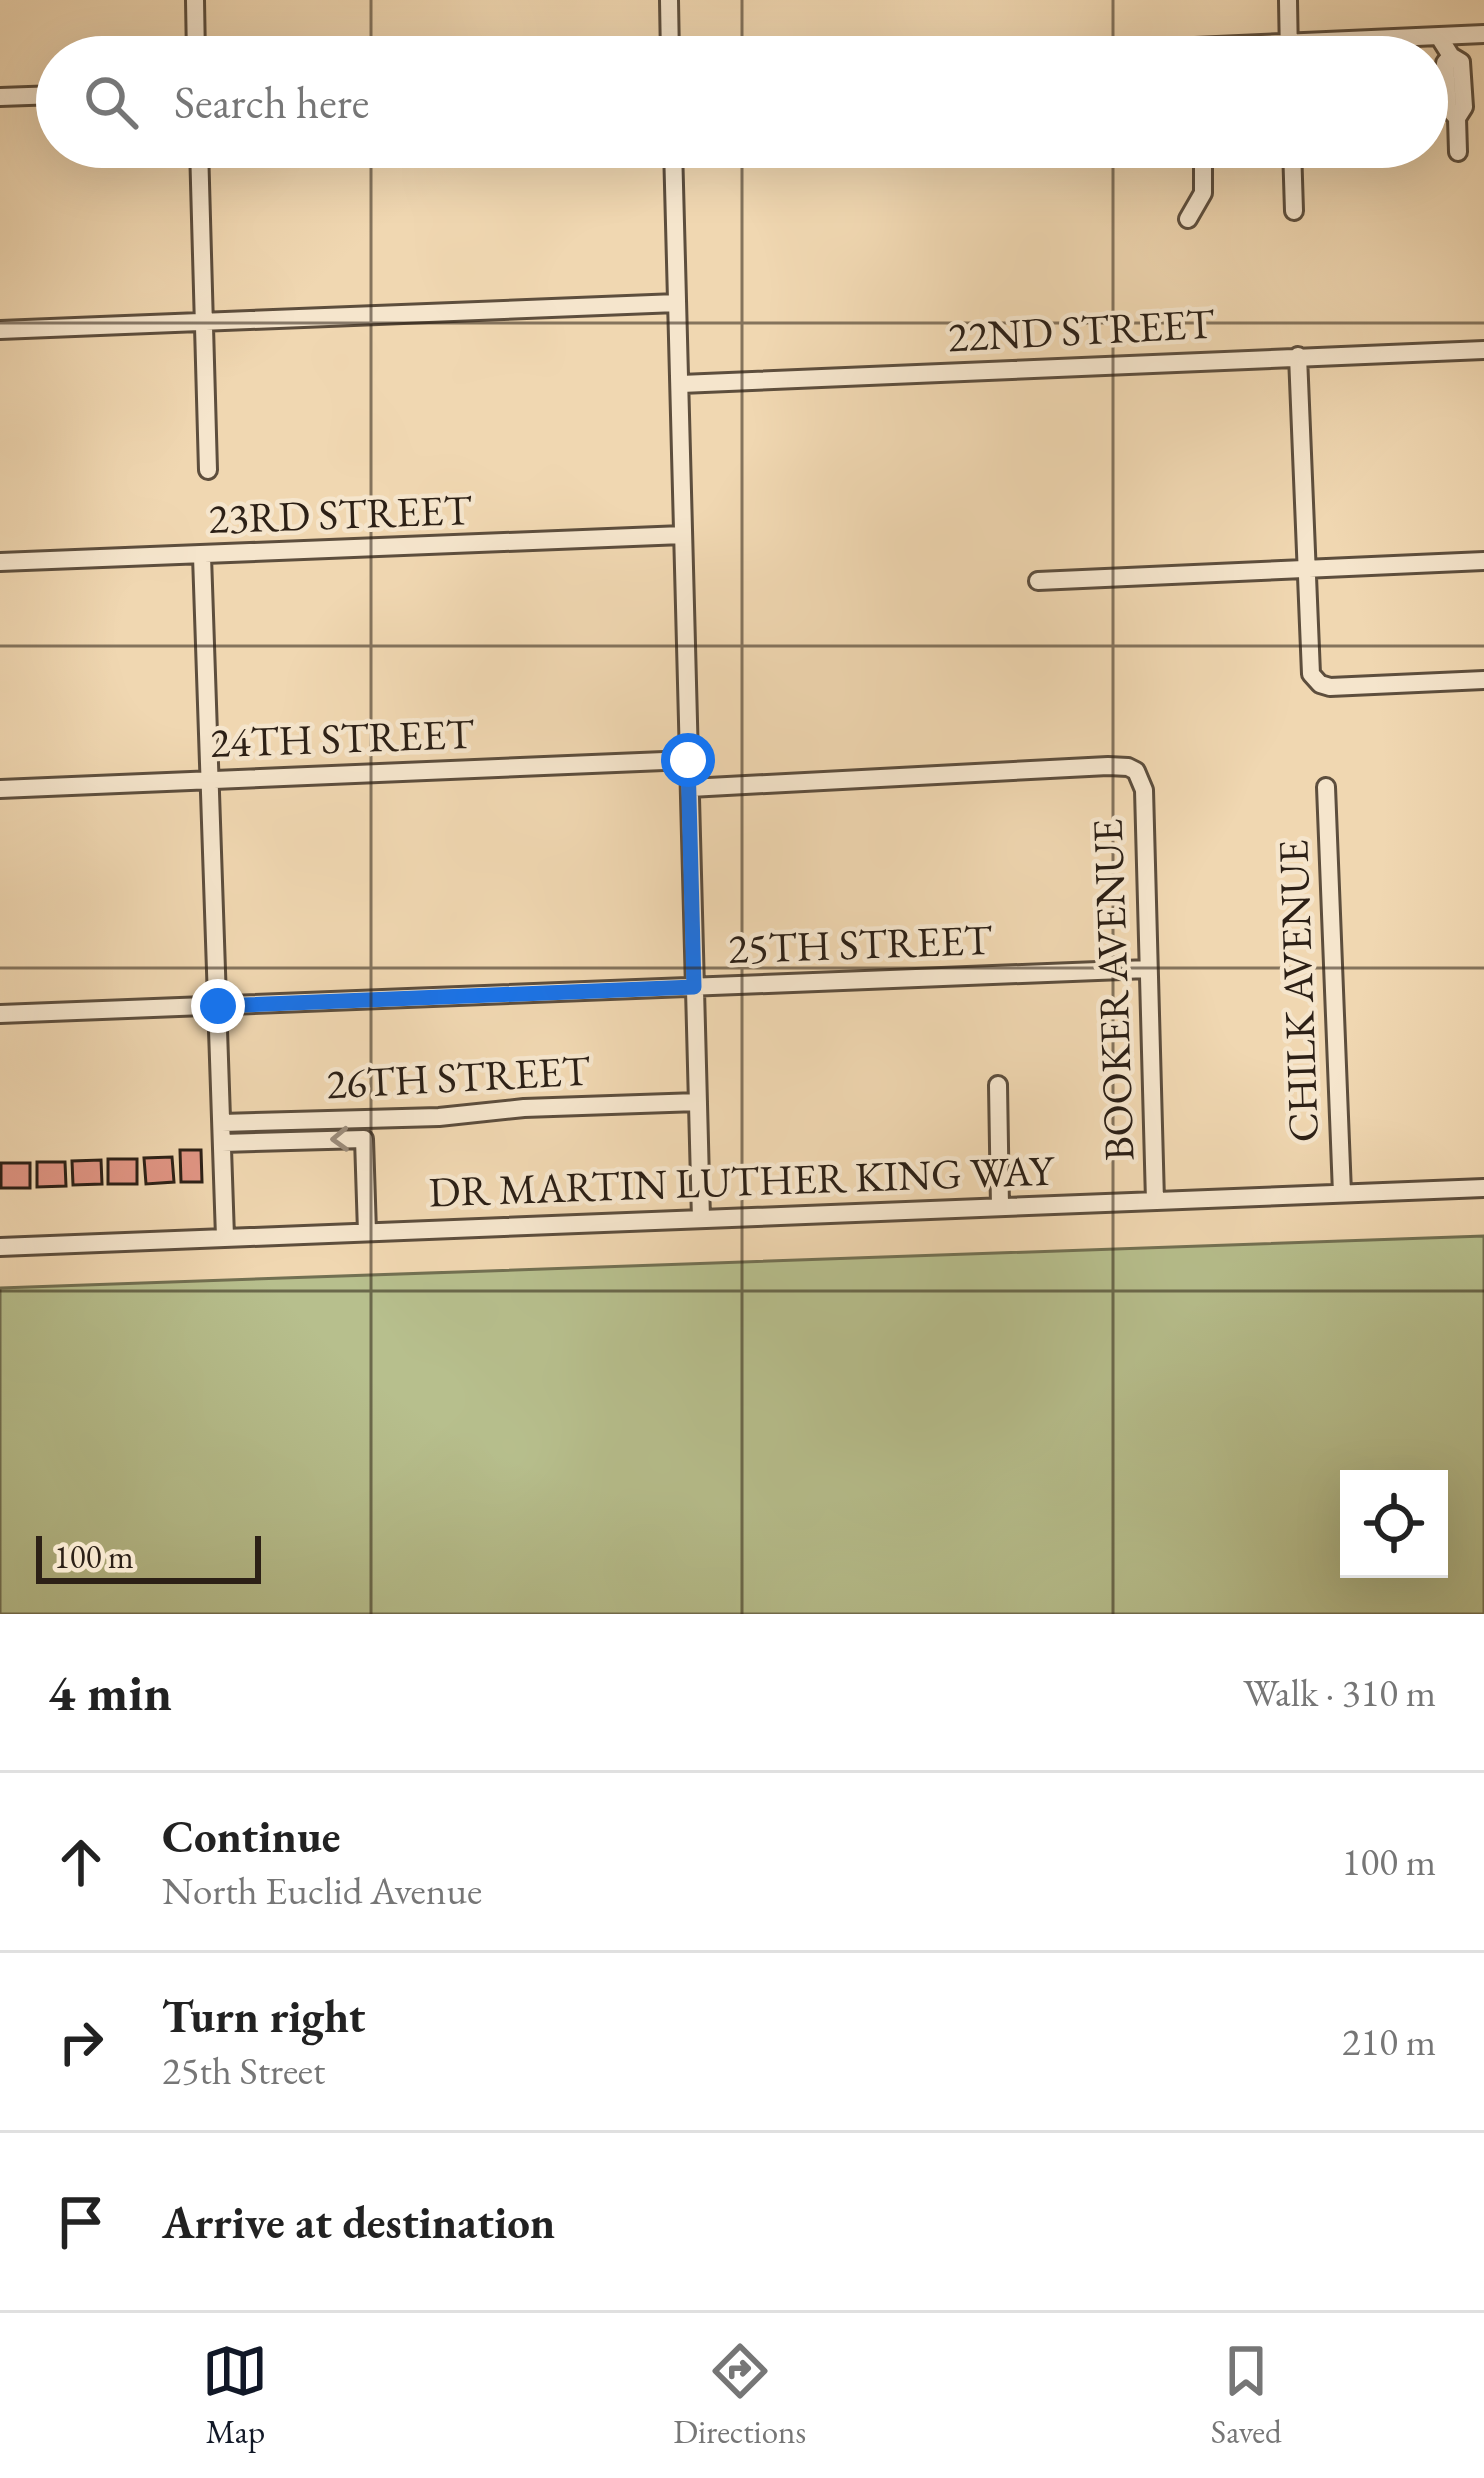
<!DOCTYPE html>
<html lang="en">
<head>
<meta charset="utf-8">
<style>
	body { margin:0; font-family:"EB Garamond",serif; background:#f2f2f2; color:#222 }
	.controls { position:absolute; right:36px; bottom:36px; display:grid; overflow:hidden; border-radius:0px; box-shadow:0 12px 48px #0002 }
	.controls button { width:108px; height:108px; display:grid; place-items:center; padding:0; border:0; border-bottom:3px solid #e0e0e0; background:#fff; color:#222; font:60px sans-serif }
	.scale { position:absolute; left:36px; bottom:30px; width:225px; box-sizing:border-box; padding-left:12px; border:6px solid #2c2016; border-top:0; font-size:33px; line-height:42px; white-space:nowrap; color:#2c2016; -webkit-text-stroke:9px #f5e5cc; paint-order:stroke }
	.stop { position:absolute; width:36px; height:36px; margin:-27px; border:9px solid #1a73e8; border-radius:50%; background:#fff }
	.stop.end { background:#1a73e8; border-color:#fff; box-shadow:0 3px 12px #0008 }
	.list { margin:0; padding:0; list-style:none }
	h2 { display:flex; justify-content:space-between; align-items:center; height:156px; margin:0; padding:0 48px; font-size:51px }
	h2 small { font-size:39px; font-weight:400; color:#767676 }
	.list li { display:grid; grid-template-columns:78px 1fr auto; gap:36px; align-items:center; box-sizing:border-box; height:180px; padding:0 48px; border-top:3px solid #e0e0e0 }
	.list b { display:block; font-size:45px; white-space:nowrap }
	.list p { margin:0; font-size:39px; white-space:nowrap; color:#767676 }
	.list em { font-size:39px; font-style:normal; color:#767676 }
	.icon { flex:none; width:66px; height:66px; fill:none; stroke:currentColor; stroke-width:2; stroke-linecap:round; stroke-linejoin:round }
	.map { position:relative; flex:none; width:1484px; height:1614px; overflow:hidden }
	.search { position:absolute; background:#fff; box-shadow:0 12px 48px #0002; left:36px; right:36px; top:36px; height:132px; display:flex; align-items:center; gap:30px; box-sizing:border-box; padding:0 42px; border-radius:66px; color:#767676; font-size:45px }
	.sheet { height:696px; background:#fff }
	nav { display:flex; justify-content:space-around; align-items:center; box-sizing:border-box; height:168px; border-top:3px solid #e0e0e0; background:#fff; font-size:33px; color:#767676 }
	nav a { display:grid; justify-items:center; gap:6px }
	nav .on { color:#111827 }
	.map>svg:first-child { display:block }
	.green { fill:#b7bf8d; stroke:#727052; stroke-width:3; fill-rule:evenodd }
	.building { fill:#e19584; stroke:#2c2016; stroke-width:3 }
	.lines { fill:none; stroke-linecap:round; stroke-linejoin:round }
	.minor-casing { stroke:#5d4e3d; stroke-width:22 }
	.minor { stroke:#f5e5cc; stroke-width:16 }
	.oneway { stroke:#9b8c7a }
	.route { stroke:#1a73e8; stroke-width:15 }
	.grid { fill:none; stroke:#2c2016; stroke-width:3; stroke-opacity:0.55 }
	.labels { text-anchor:middle; dominant-baseline:central; stroke-width:9; stroke-linejoin:round; paint-order:stroke }
	.street-label { font-size:42px; fill:#2c2016; stroke:#f5e5cc }
</style>
</head>
<body>
<div class="map">
<svg width="1484" height="1614" viewBox="0 0 1484 1614">
	<rect width="100%" height="100%" fill="#f0d7b1"/>
	<filter id="stains"><feTurbulence type="fractalNoise" baseFrequency=".00167" numOctaves="4"/><feColorMatrix values="0 0 0 0 .2 0 0 0 0 .09 0 0 0 0 .02 0 0 0 .5 -.17"/></filter>
	<radialGradient id="worn" r=".72"><stop offset=".6" stop-color="#630" stop-opacity="0"/><stop offset="1" stop-color="#630" stop-opacity=".3"/></radialGradient>
	<!-- green -->
	<path class="green" d="M1484,1236V1614H0V1288ZM1349,1479H1439V1569H1349Z"/>
	<!-- building -->
	<path class="building" d="M180,1150H201L202,1182H181Z
		M172,1157L174,1182L146,1184L144,1158Z
		M108,1159H137V1184H108Z
		M101,1160L102,1184L73,1185L72,1161Z
		M37,1162H65L66,1186L37,1187Z
		M1,1163H30V1188H1Z"/>
	<g class="lines">
		<defs>
			<path id="minor" d="M195,0L196,57
				M669,0L670,57
				M1288,0L1289,57
				M1439,37L1451,56L1461,62L1464,107L1457,118L1448,108L1445,63L1451,56
				M971,57L1484,34
				M0,97L57,95
				M1457,118L1458,152
				M199,147L208,470
				M673,147L701,1219
				M1292,147L1294,211
				M1188,219L1203,193V147
				M0,330L677,303
				M1298,356L1311,674L1320,684L1330,687L1484,680
				M681,384L1484,350
				M202,556L225,1237
				M0,562L683,535
				M1038,581L1484,561
				M1326,787L1342,1193
				M690,788L1108,766L1128,767L1136,771L1144,790L1155,1201
				M0,789L688,760
				M0,1014L1148,969
				M998,1085L1000,1207
				M222,1123L439,1117L524,1108L698,1102
				M222,1143L364,1139L367,1232
				M0,1247L1484,1188"/>
		</defs>
		<!-- minor casing -->
		<use href="#minor" class="minor-casing"/>
		<!-- minor -->
		<use href="#minor" class="minor"/>
	</g>
	<!-- one-way arrows -->
	<defs><path id="oneway-chevron" d="M-2-3.5L2.5 0L-2 3.5" fill="none" stroke-width="1.6" stroke-linecap="round" stroke-linejoin="round" transform="scale(3)"/></defs>
	<use class="oneway" href="#oneway-chevron" transform="translate(340 1139) rotate(178)"/>
	<g class="lines">
		<!-- route -->
		<path class="route" d="M218,1006L694,987L688,760"/>
	</g>
	<!-- grid -->
	<path class="grid" d="M371,0V57M742,0V57M1113,0V57M371,147V1614M742,147V1614M1113,147V1614M0,323H1484M0,646H1484M0,968H1484M0,1291H1484"/>
	<g class="labels">
		<!-- street labels -->
		<g class="street-label">
			<text transform="translate(1081 330) rotate(-3)">22ND STREET</text>
			<text transform="translate(340 514) rotate(-2)">23RD STREET</text>
			<text transform="translate(342 738) rotate(-2)">24TH STREET</text>
			<text transform="translate(860 944) rotate(-2)">25TH STREET</text>
			<text transform="translate(1113 990) rotate(-92)">BOOKER AVENUE</text>
			<text transform="translate(1298 991) rotate(-92)">CHILK AVENUE</text>
			<text transform="translate(458 1077) rotate(-3)">26TH STREET</text>
			<text transform="translate(741 1181) rotate(-2)">DR MARTIN LUTHER KING WAY</text>
		</g>
	</g>
	<rect width="100%" height="100%" filter="url(#stains)"/>
	<rect width="100%" height="100%" fill="url(#worn)"/>
</svg>
<div class="controls">
<button><svg class="icon" aria-label="locate" viewBox="0 0 24 24"><circle cx="12" cy="12" r="6"/><path d="M12 2v4M12 18v4M2 12h4M18 12h4"/></svg></button>
</div>
<div class="scale">100 m</div>
<div class="stop" style="left:688px;top:760px"></div>
<div class="stop end" style="left:218px;top:1006px"></div>
<div class="search"><svg class="icon" aria-label="search" viewBox="0 0 24 24"><circle cx="10" cy="10" r="6"/><path d="M15 15l6 6"/></svg>Search here</div>
</div>
<section class="sheet">
<h2>4 min<small>Walk · 310 m</small></h2>
<ul class="list">
<li><svg class="icon" aria-label="ahead" viewBox="0 0 24 24"><path d="M12 20V5M6 11l6-6 6 6"/></svg><div><b>Continue</b><p>North Euclid Avenue</p></div><em>100 m</em></li>
<li><svg class="icon" aria-label="right" viewBox="0 0 24 24"><path d="M7 20v-9h11M14 6l5 5-5 5"/></svg><div><b>Turn right</b><p>25th Street</p></div><em>210 m</em></li>
<li><svg class="icon" aria-label="arrive" viewBox="0 0 24 24"><path d="M6 21V4h12l-3 4 3 4H6"/></svg><div><b>Arrive at destination</b></div></li>
</ul>
</section>
<nav>
<a class="on"><svg class="icon" aria-label="map" viewBox="0 0 24 24"><path d="M3 6l6-2 6 2 6-2v14l-6 2-6-2-6 2zM9 4v14M15 6v14"/></svg>Map</a>
<a><svg class="icon" aria-label="directions" viewBox="0 0 24 24"><path d="M12 3l9 9-9 9-9-9zM9 14v-3h6M13 9l2 2-2 2"/></svg>Directions</a>
<a><svg class="icon" aria-label="saved" viewBox="0 0 24 24"><path d="M7 4h10v16l-5-4-5 4z"/></svg>Saved</a>
</nav>
</body>
</html>
